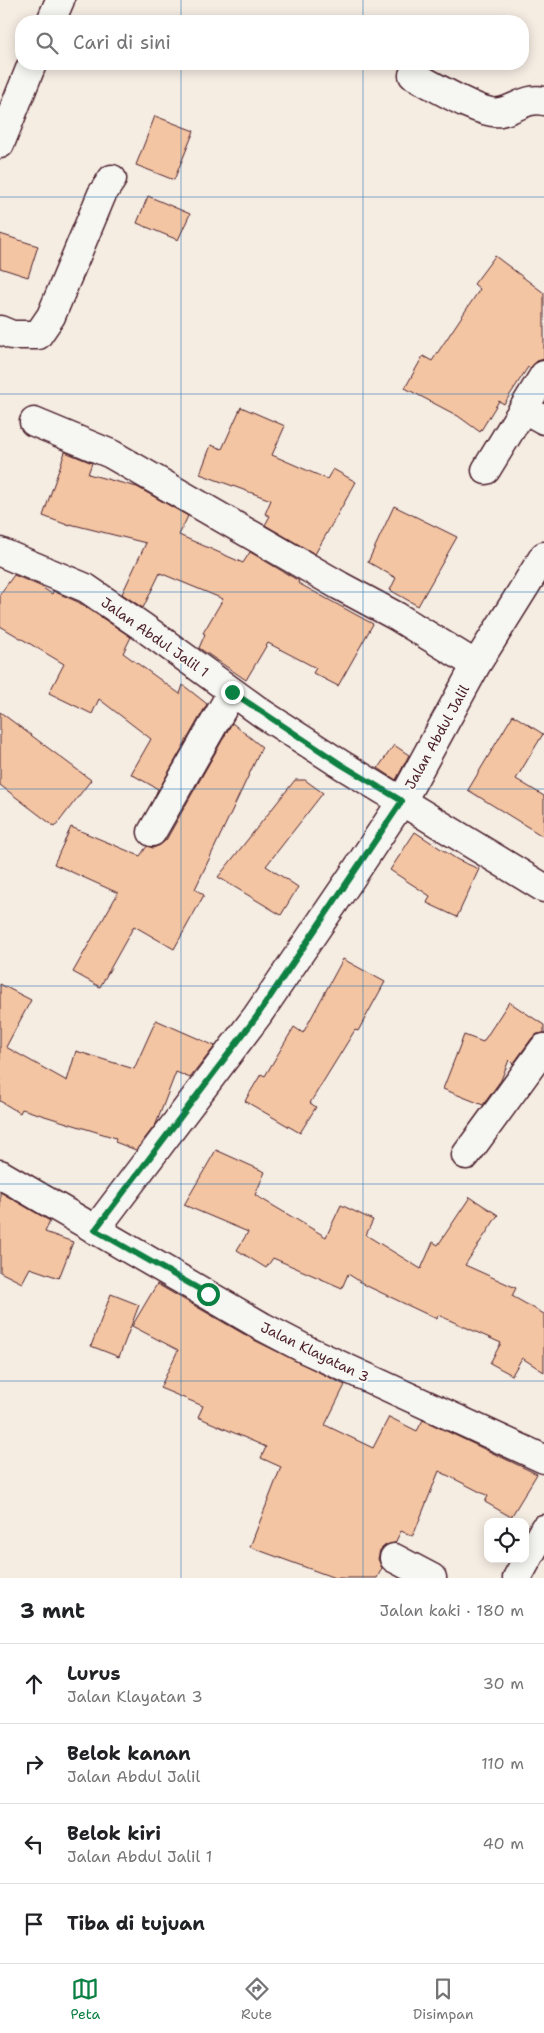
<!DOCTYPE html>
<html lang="id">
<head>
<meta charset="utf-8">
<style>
	body { margin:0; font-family:"Shantell Sans",sans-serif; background:#f2f2f2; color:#202124 }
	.controls { position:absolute; right:15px; bottom:15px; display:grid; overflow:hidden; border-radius:10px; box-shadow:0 2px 12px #0003 }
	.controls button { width:45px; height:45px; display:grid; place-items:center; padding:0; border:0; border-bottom:1px solid #e0e0e0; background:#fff; color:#202124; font:25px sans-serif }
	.stop { position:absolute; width:15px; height:15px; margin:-11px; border:4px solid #0b8043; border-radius:50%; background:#fff }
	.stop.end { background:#0b8043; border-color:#fff; box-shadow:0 1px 5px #0008 }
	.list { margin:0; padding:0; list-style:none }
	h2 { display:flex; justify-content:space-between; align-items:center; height:65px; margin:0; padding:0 20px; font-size:21px }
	h2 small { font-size:16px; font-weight:400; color:#757577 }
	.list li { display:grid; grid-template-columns:32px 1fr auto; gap:15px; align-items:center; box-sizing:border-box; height:80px; padding:0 20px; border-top:1px solid #e0e0e0 }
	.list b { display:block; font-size:19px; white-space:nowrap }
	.list p { margin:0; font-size:16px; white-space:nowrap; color:#757577 }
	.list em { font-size:16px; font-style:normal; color:#757577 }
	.icon { flex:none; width:28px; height:28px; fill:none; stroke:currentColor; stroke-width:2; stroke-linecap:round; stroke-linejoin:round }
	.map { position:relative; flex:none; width:544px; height:1578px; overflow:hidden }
	.search { position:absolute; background:#fff; box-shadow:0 2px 12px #0003; left:15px; right:15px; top:15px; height:55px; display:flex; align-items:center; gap:12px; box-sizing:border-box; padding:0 18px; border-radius:20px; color:#757577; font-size:19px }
	.sheet { height:385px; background:#fff }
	nav { display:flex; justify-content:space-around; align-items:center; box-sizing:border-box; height:70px; border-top:1px solid #e0e0e0; background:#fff; font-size:14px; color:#757577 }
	nav a { display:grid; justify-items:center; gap:2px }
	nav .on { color:#0b8043 }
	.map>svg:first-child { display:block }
	.building { fill:#f3c5a3; stroke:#4a1f2b }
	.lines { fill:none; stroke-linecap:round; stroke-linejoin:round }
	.minor-casing { stroke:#4a1f2b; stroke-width:31 }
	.tertiary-casing { stroke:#4a1f2b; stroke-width:31 }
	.minor { stroke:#f6f6f2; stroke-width:28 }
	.tertiary { stroke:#f6f6f2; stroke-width:28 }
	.route { stroke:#0b8043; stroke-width:6 }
	.grid { fill:none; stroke:#1f6fb2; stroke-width:1; stroke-opacity:0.55 }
	.labels { text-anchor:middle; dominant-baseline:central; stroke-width:4; stroke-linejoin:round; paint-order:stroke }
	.street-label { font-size:14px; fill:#4a1f2b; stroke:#f6f6f2 }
</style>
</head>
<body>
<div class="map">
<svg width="544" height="1578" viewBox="0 0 544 1578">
	<rect width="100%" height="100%" fill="#f5ece2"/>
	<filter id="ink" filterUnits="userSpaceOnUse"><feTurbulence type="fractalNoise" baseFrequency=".02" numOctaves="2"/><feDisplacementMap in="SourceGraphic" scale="10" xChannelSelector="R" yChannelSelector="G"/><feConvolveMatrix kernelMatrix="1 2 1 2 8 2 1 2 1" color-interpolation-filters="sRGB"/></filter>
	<g filter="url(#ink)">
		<!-- building -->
		<path class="building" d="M155,116L194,131L174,180L136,165Z
			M148,196L190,214L178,240L137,223Z
			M0,234L38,246L28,277L0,268Z
			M495,256L544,293V359L537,361L530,368L528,367L504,404L499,401L480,432L458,416L405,388L423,356L432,361L480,289L474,284Z
			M241,407L285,426L272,455L327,479L333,469L356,482L315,554L265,525L270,516L265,514L271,500L200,474L211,445L222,449Z
			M65,452L92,463L88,474L137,487L188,516L179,535L243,563L250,552L299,581L298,583L373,624L338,686L313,673L316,668L268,643L246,680L199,648L205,634L203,633L223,599L160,573L143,608L122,594L146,543L70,524V526L43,516Z
			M394,506L457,537L418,606L390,590L396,578L368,562Z
			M14,575L40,586L52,594L53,591L78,602L131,637L123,653L180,694L183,685L207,704L154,798L158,789L131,774L151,739L99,699L92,714L49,693L64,664L0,626V594Z
			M0,712L91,780L55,827L0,785Z
			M513,715L543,734L516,779L544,796V837L468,790Z
			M232,723L262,747L195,889L204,895L174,949L134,926L100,987L73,972L118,893L54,864L71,827L140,856L147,846L153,848L160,845L166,840Z
			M394,745L409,755L396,780L378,768Z
			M295,780H305L323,793L266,866L298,887L281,915L218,877Z
			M415,832L458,860L479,869L457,917L427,903L430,896L390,870Z
			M343,959L385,982L358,1031L355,1030L310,1103L316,1107L300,1133L245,1101L261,1074L265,1076L294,1027L303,1033Z
			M0,984L31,1000L6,1047L67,1081L76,1051L134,1069L156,1020L215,1046L190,1078L176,1072L156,1124L136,1150L115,1142L116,1138L22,1109L20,1113L0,1101Z
			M509,1002L544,1025V1033L537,1034L532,1038L513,1064L509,1060L501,1080L483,1105L443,1089L464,1035L483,1042Z
			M216,1150L265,1172L255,1195L326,1237L341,1205L373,1220L366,1235L421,1269L433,1242L438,1245L470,1197L498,1215L465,1265L516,1288L512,1296L544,1314V1372L522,1358L512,1375L490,1363L501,1343L438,1315L437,1319L367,1286L348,1274L342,1288L273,1258L266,1268L237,1250L248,1232L184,1205Z
			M0,1192L50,1221L45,1232L73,1242L59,1278L30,1268L22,1283L0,1272Z
			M157,1284L256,1341L345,1385L325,1425L373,1448L389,1417L417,1431L423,1420L537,1474L511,1517L485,1502L488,1496L439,1471L413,1536L401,1531L395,1543L386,1545L380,1550L378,1559L382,1568L377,1578H335L250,1547L281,1467L261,1458L266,1447L198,1417L203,1406L160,1388L178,1350L132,1326Z
			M111,1294L139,1305L119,1357L91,1346Z"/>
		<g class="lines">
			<defs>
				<path id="minor" d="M51,21L60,0
					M413,75C431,84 482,116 500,112C516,109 527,97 544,101
					M0,144L32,64
					M0,330L12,335H38L51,316L102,194L112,179
					M524,409L544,420
					M34,422L111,454L340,586L396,616L476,665
					M486,470L544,375
					M0,552L86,588L143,627L263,714L342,765L544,888
					M152,832L232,692
					M466,1155L544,1048
					M95,1230L257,1016L351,878L402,801L476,665L544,556
					M394,1558L432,1578
					M517,1578L544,1529"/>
				<path id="tertiary" d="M0,1174L263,1327L307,1350L544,1459"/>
			</defs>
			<!-- minor casing -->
			<use href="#minor" class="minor-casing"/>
			<!-- tertiary casing -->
			<use href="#tertiary" class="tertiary-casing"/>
			<!-- minor -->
			<use href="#minor" class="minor"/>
			<!-- tertiary -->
			<use href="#tertiary" class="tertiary"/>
		</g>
	</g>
	<g class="lines" filter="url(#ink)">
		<!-- route -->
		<path class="route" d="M208,1294L95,1230L257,1016L402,801L342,765L232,692"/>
	</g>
	<!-- grid -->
	<path class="grid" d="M181,0V21M363,0V21M181,64V1578M363,64V1578M0,197H544M0,394H544M0,592H544M0,789H544M0,986H544M0,1184H544M0,1381H544"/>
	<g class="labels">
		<!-- street labels -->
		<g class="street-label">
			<text transform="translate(155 637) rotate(35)">Jalan Abdul Jalil 1</text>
			<text transform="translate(437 737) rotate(-61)">Jalan Abdul Jalil</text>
			<text transform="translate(315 1352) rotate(26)">Jalan Klayatan 3</text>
		</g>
	</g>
</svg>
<div class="controls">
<button><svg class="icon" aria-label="locate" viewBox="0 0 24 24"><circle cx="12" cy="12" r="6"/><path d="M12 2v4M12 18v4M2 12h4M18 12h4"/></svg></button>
</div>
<div class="stop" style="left:208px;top:1294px"></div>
<div class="stop end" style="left:232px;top:692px"></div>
<div class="search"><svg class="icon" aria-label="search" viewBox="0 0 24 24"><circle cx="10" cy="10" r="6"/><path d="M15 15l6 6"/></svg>Cari di sini</div>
</div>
<section class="sheet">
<h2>3 mnt<small>Jalan kaki · 180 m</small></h2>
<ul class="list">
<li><svg class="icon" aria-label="ahead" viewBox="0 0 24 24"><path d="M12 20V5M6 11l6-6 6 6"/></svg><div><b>Lurus</b><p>Jalan Klayatan 3</p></div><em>30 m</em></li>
<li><svg class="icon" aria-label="right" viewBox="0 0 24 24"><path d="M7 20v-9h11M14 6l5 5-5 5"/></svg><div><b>Belok kanan</b><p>Jalan Abdul Jalil</p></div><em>110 m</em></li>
<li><svg class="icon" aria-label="left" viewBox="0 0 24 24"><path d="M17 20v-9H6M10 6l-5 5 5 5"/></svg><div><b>Belok kiri</b><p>Jalan Abdul Jalil 1</p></div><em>40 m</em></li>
<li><svg class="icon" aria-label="arrive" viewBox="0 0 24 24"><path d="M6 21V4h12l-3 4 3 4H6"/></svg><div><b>Tiba di tujuan</b></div></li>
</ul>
</section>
<nav>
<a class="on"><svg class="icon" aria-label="map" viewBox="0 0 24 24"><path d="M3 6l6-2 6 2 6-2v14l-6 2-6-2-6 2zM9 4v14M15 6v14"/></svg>Peta</a>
<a><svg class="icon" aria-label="directions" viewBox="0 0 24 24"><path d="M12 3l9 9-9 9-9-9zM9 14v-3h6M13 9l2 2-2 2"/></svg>Rute</a>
<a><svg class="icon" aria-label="saved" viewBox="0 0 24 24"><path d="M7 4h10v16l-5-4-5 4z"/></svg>Disimpan</a>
</nav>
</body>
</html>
